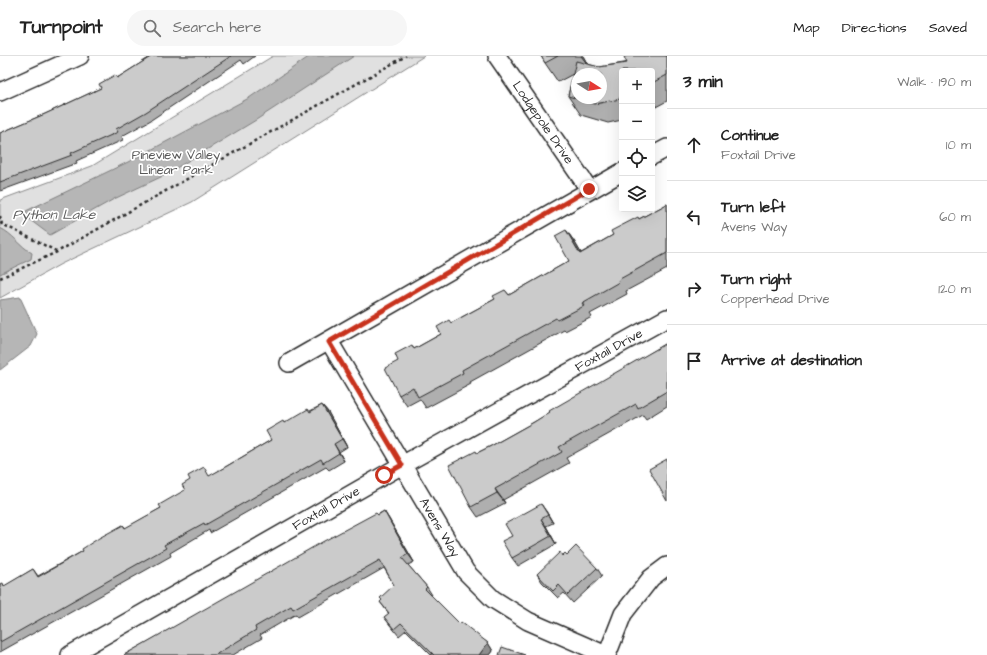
<!DOCTYPE html>
<html lang="en">
<head>
<meta charset="utf-8">
<style>
	body { margin:0; font-family:"Architects Daughter",sans-serif; background:#f6f6f6; color:#222 }
	.controls { position:absolute; right:12px; top:12px; display:grid; overflow:hidden; border-radius:4px; box-shadow:0 4px 16px #0002 }
	.controls button { width:36px; height:36px; display:grid; place-items:center; padding:0; border:0; border-bottom:1px solid #e0e0e0; background:#fff; color:#222; font:20px sans-serif }
	.compass { position:absolute; left:571px; top:12px; width:36px; height:36px; border-radius:50%; background:#fff; box-shadow:0 4px 16px #0002; rotate:101deg }
	.stop { position:absolute; width:12px; height:12px; margin:-9px; border:3px solid #c8321e; border-radius:50%; background:#fff }
	.stop.end { background:#c8321e; border-color:#fff; box-shadow:0 1px 4px #0008 }
	.list { margin:0; padding:0; list-style:none }
	h2 { display:flex; justify-content:space-between; align-items:center; height:52px; margin:0; padding:0 16px; font-size:17px }
	h2 small { font-size:13px; font-weight:400; color:#767676 }
	.list li { display:grid; grid-template-columns:26px 1fr auto; gap:12px; align-items:center; box-sizing:border-box; height:72px; padding:0 16px; border-top:1px solid #e0e0e0 }
	.list b { display:block; font-size:15px; white-space:nowrap }
	.list p { margin:0; font-size:13px; white-space:nowrap; color:#767676 }
	.list em { font-size:13px; font-style:normal; color:#767676 }
	.icon { flex:none; width:22px; height:22px; fill:none; stroke:currentColor; stroke-width:2; stroke-linecap:round; stroke-linejoin:round }
	.map { position:relative; flex:none; width:667px; height:599px; overflow:hidden }
	header { display:flex; align-items:center; gap:24px; box-sizing:border-box; height:56px; padding:0 20px; background:#fff; border-bottom:1px solid #e0e0e0 }
	header strong { font-size:19px }
	nav { display:flex; gap:22px; margin-inline-start:auto; font-size:14px }
	.search { width:280px; height:36px; background:#f6f6f6; display:flex; align-items:center; gap:10px; box-sizing:border-box; padding:0 14px; border-radius:22px; color:#767676; font-size:15px }
	main { display:flex }
	aside { flex:1; background:#fff }
	.map>svg:first-child { display:block }
	.green { fill:#e0e0e0; stroke:#868686 }
	.water { fill:#b6b6b6; stroke:#7e7e7e }
	.lines { fill:none; stroke-linecap:round; stroke-linejoin:round }
	.minor-casing { stroke:#2b2b2b; stroke-width:20 }
	.path { stroke:#2b2b2b; stroke-width:2.5; stroke-dasharray:3 3; stroke-linecap:butt }
	.minor { stroke:#fff; stroke-width:17 }
	.wall { fill:#afafaf; stroke:#2b2b2b }
	.shaded-wall { fill:#8e8e8e; stroke:#2b2b2b }
	.building { fill:#cbcbcb; stroke:#2b2b2b; fill-rule:evenodd }
	.route { stroke:#c8321e; stroke-width:5 }
	.labels { text-anchor:middle; dominant-baseline:central; stroke-width:3.5; stroke-linejoin:round; paint-order:stroke }
	.street-label { font-size:13px; fill:#2b2b2b; stroke:#fff }
	.park-label { font-size:13px; fill:#585858; stroke:#fff }
	.water-label { font-size:14px; font-style:italic; fill:#5c5c5c; stroke:#fff }
</style>
</head>
<body>
<header>
<strong>Turnpoint</strong>
<div class="search"><svg class="icon" aria-label="search" viewBox="0 0 24 24"><circle cx="10" cy="10" r="6"/><path d="M15 15l6 6"/></svg>Search here</div>
<nav><a>Map</a><a>Directions</a><a>Saved</a></nav>
</header>
<main>
<div class="map">
<svg width="667" height="599" viewBox="0 0 667 599">
	<rect width="100%" height="100%" fill="#fff"/>
	<filter id="ink" filterUnits="userSpaceOnUse"><feTurbulence type="fractalNoise" baseFrequency=".025" numOctaves="2"/><feDisplacementMap in="SourceGraphic" scale="8" xChannelSelector="R" yChannelSelector="G"/><feConvolveMatrix kernelMatrix="1 2 1 2 8 2 1 2 1" color-interpolation-filters="sRGB"/></filter>
	<g filter="url(#ink)">
		<!-- green -->
		<path class="green" d="M273,0H424L192,146L61,208L0,242V144L92,110Z"/>
		<!-- water -->
		<path class="water" d="M310,0H354L256,64L163,120L114,143L50,179L26,161V155L128,106L249,42Z
			M0,172C13,178 20,190 32,197L31,203L0,218Z
			M20,241L37,278L31,290L0,314V244Z"/>
		<g class="lines">
			<defs>
				<g id="minor">
					<path id="s1" d="M497,0L589,133"/>
					<path d="M0,36L80,0"/>
					<path d="M652,100L667,92"/>
					<path id="s2" d="M329,285L466,516L493,543L528,565L606,599"/>
					<path d="M289,307L622,116"/>
					<path id="s3" d="M70,599L402,409L667,262"/>
					<path d="M607,599L623,558L651,522L667,510"/>
				</g>
			</defs>
			<!-- minor casing -->
			<use href="#minor" class="minor-casing"/>
			<!-- path -->
			<path class="path" d="M0,160L2,168
				M0,167L56,195
				M0,222L57,196L406,0"/>
			<!-- minor -->
			<use href="#minor" class="minor"/>
		</g>
		<!-- wall -->
		<path class="wall" d="M152,0H255L244,8L241,4L151,64L122,80L123,84L76,105L77,107L0,135V77L45,58L101,32L115,19L117,22Z
			M541,0H583L587,8L599,11L667,0V45L652,53V15H622V64L608,67L581,59L568,40L573,18L558,26L545,7Z
			M667,148V213L626,235L627,238L590,258L592,261L565,275L564,274L470,326L471,328L426,352L420,343L407,350L399,339L398,305L414,293L441,278L451,267L495,243L505,234L509,239L569,205L566,174L574,185L581,197L613,179L639,163Z
			M667,287V350L646,363L643,359L566,402L569,407L503,444L505,447L478,461L471,451L477,397L491,390L534,366Z
			M322,349L328,356L347,391L339,396L344,405L329,414L326,411L210,477L209,474L170,497L171,500L0,596V528L5,530L33,513L38,520L83,495L123,469L126,472L161,452L210,420L227,410L271,384L284,367L310,355Z
			M384,455L389,463L414,506L408,509L427,531L432,539H431L460,568L488,587L493,595L490,599H431L406,574L399,580L390,569L384,561L389,558L380,546L382,544L394,529L384,512L298,561L296,558L260,579L262,582L233,599H124Z
			M546,455L553,467L546,470L556,488L518,510L512,502V480Z
			M567,499L597,512L602,520L573,547L564,537L558,542L542,526L537,518L562,500Z"/>
		<!-- shaded-wall -->
		<path class="shaded-wall" d="M581,0H583L589,10Z
			M566,174L574,185L588,209L580,198Z
			M322,349L328,356L347,391L342,383Z
			M334,388L339,396L344,405L339,397Z
			M495,433L503,444L505,447L497,437Z
			M541,448L546,455L553,467L548,459Z
			M384,455L389,463L414,506L408,498Z
			M541,463L546,470L556,488L551,480Z
			M488,587L493,595L490,599H479Z"/>
		<!-- building -->
		<path class="building" d="M152,0H231L146,56L116,73L118,76L71,97L72,99L0,126V77L45,58L101,32L99,28L115,19L117,22Z
			M541,0H558L545,7Z
			M627,0H667V19L652,27V15H622V40L620,41V43L595,48L568,40L576,5L599,11L627,7L624,1ZM577,18H601V42H577Z
			M667,148V197L618,224L619,226L582,247L584,250L557,264L556,262L462,314L463,317L418,341L413,331L399,339L385,312L398,305L395,298L412,289L414,293L441,278L437,271L449,264L451,267L495,243L493,240L505,234L509,239L569,205L555,180L566,174L580,198L613,179L611,175L638,161L639,163Z
			M667,287V335L638,352L636,348L559,391L562,396L495,433L497,437L471,451L449,409L476,395L477,397L491,390L534,366L550,356L549,355Z
			M322,349L342,383L334,388L339,397L323,407L321,403L205,469L204,467L164,489L166,492L0,586V528L3,527L4,530L33,513L38,521L83,495L82,493L99,482L123,469L125,472L161,452L159,449L185,434L182,429L190,424L188,420L204,411L209,420L227,410L271,384L266,375L283,365L284,367L308,353L310,356Z
			M667,403V445L649,413Z
			M541,448L548,459L541,463L551,480L512,502L502,485L512,480L505,468Z
			M384,455L408,498L402,502L427,531L425,533L460,568L461,566L488,587L479,599H434L401,567L394,573L384,561L389,557L380,546L382,544L380,542L394,529L380,504L293,553L291,550L255,571L256,574L215,599H124L324,485L376,457L378,459Z
			M576,490L597,512L568,539L559,529L553,535L537,518L560,496L562,500L565,497L567,499Z
			M502,591L525,599H499Z"/>
	</g>
	<g class="lines" filter="url(#ink)">
		<!-- route -->
		<path class="route" d="M384,419L402,409L329,286L589,133"/>
	</g>
	<g class="labels">
		<!-- street labels -->
		<g class="street-label">
			<text stroke="none"><textPath href="#s1" startOffset="81">Lodgepole Drive</textPath></text>
			<text stroke="none"><textPath href="#s3" startOffset="619">Foxtail Drive</textPath></text>
			<text stroke="none"><textPath href="#s3" startOffset="295">Foxtail Drive</textPath></text>
			<text stroke="none"><textPath href="#s2" startOffset="217">Avens Way</textPath></text>
		</g>
		<!-- park labels -->
		<g class="park-label">
			<text x="176" y="99">Pineview Valley<tspan x="176" dy="15">Linear Park</tspan></text>
		</g>
		<!-- water labels -->
		<g class="water-label">
			<text x="54" y="159">Python Lake</text>
		</g>
	</g>
</svg>
<div class="controls">
<button>+</button>
<button>−</button>
<button><svg class="icon" aria-label="locate" viewBox="0 0 24 24"><circle cx="12" cy="12" r="6"/><path d="M12 2v4M12 18v4M2 12h4M18 12h4"/></svg></button>
<button><svg class="icon" aria-label="layers" viewBox="0 0 24 24"><path d="M12 4l9 5-9 5-9-5zM3 14l9 5 9-5"/></svg></button>
</div>
<svg class="compass" viewBox="-18 -18 36 36"><path d="M0-13l5 13h-10z" fill="#e53935"/><path d="M0 13l5-13h-10z" fill="#767676"/></svg>
<div class="stop" style="left:384px;top:419px"></div>
<div class="stop end" style="left:589px;top:133px"></div>
</div>
<aside>
<h2>3 min<small>Walk · 190 m</small></h2>
<ul class="list">
<li><svg class="icon" aria-label="ahead" viewBox="0 0 24 24"><path d="M12 20V5M6 11l6-6 6 6"/></svg><div><b>Continue</b><p>Foxtail Drive</p></div><em>10 m</em></li>
<li><svg class="icon" aria-label="left" viewBox="0 0 24 24"><path d="M17 20v-9H6M10 6l-5 5 5 5"/></svg><div><b>Turn left</b><p>Avens Way</p></div><em>60 m</em></li>
<li><svg class="icon" aria-label="right" viewBox="0 0 24 24"><path d="M7 20v-9h11M14 6l5 5-5 5"/></svg><div><b>Turn right</b><p>Copperhead Drive</p></div><em>120 m</em></li>
<li><svg class="icon" aria-label="arrive" viewBox="0 0 24 24"><path d="M6 21V4h12l-3 4 3 4H6"/></svg><div><b>Arrive at destination</b></div></li>
</ul>
</aside>
</main>
</body>
</html>
